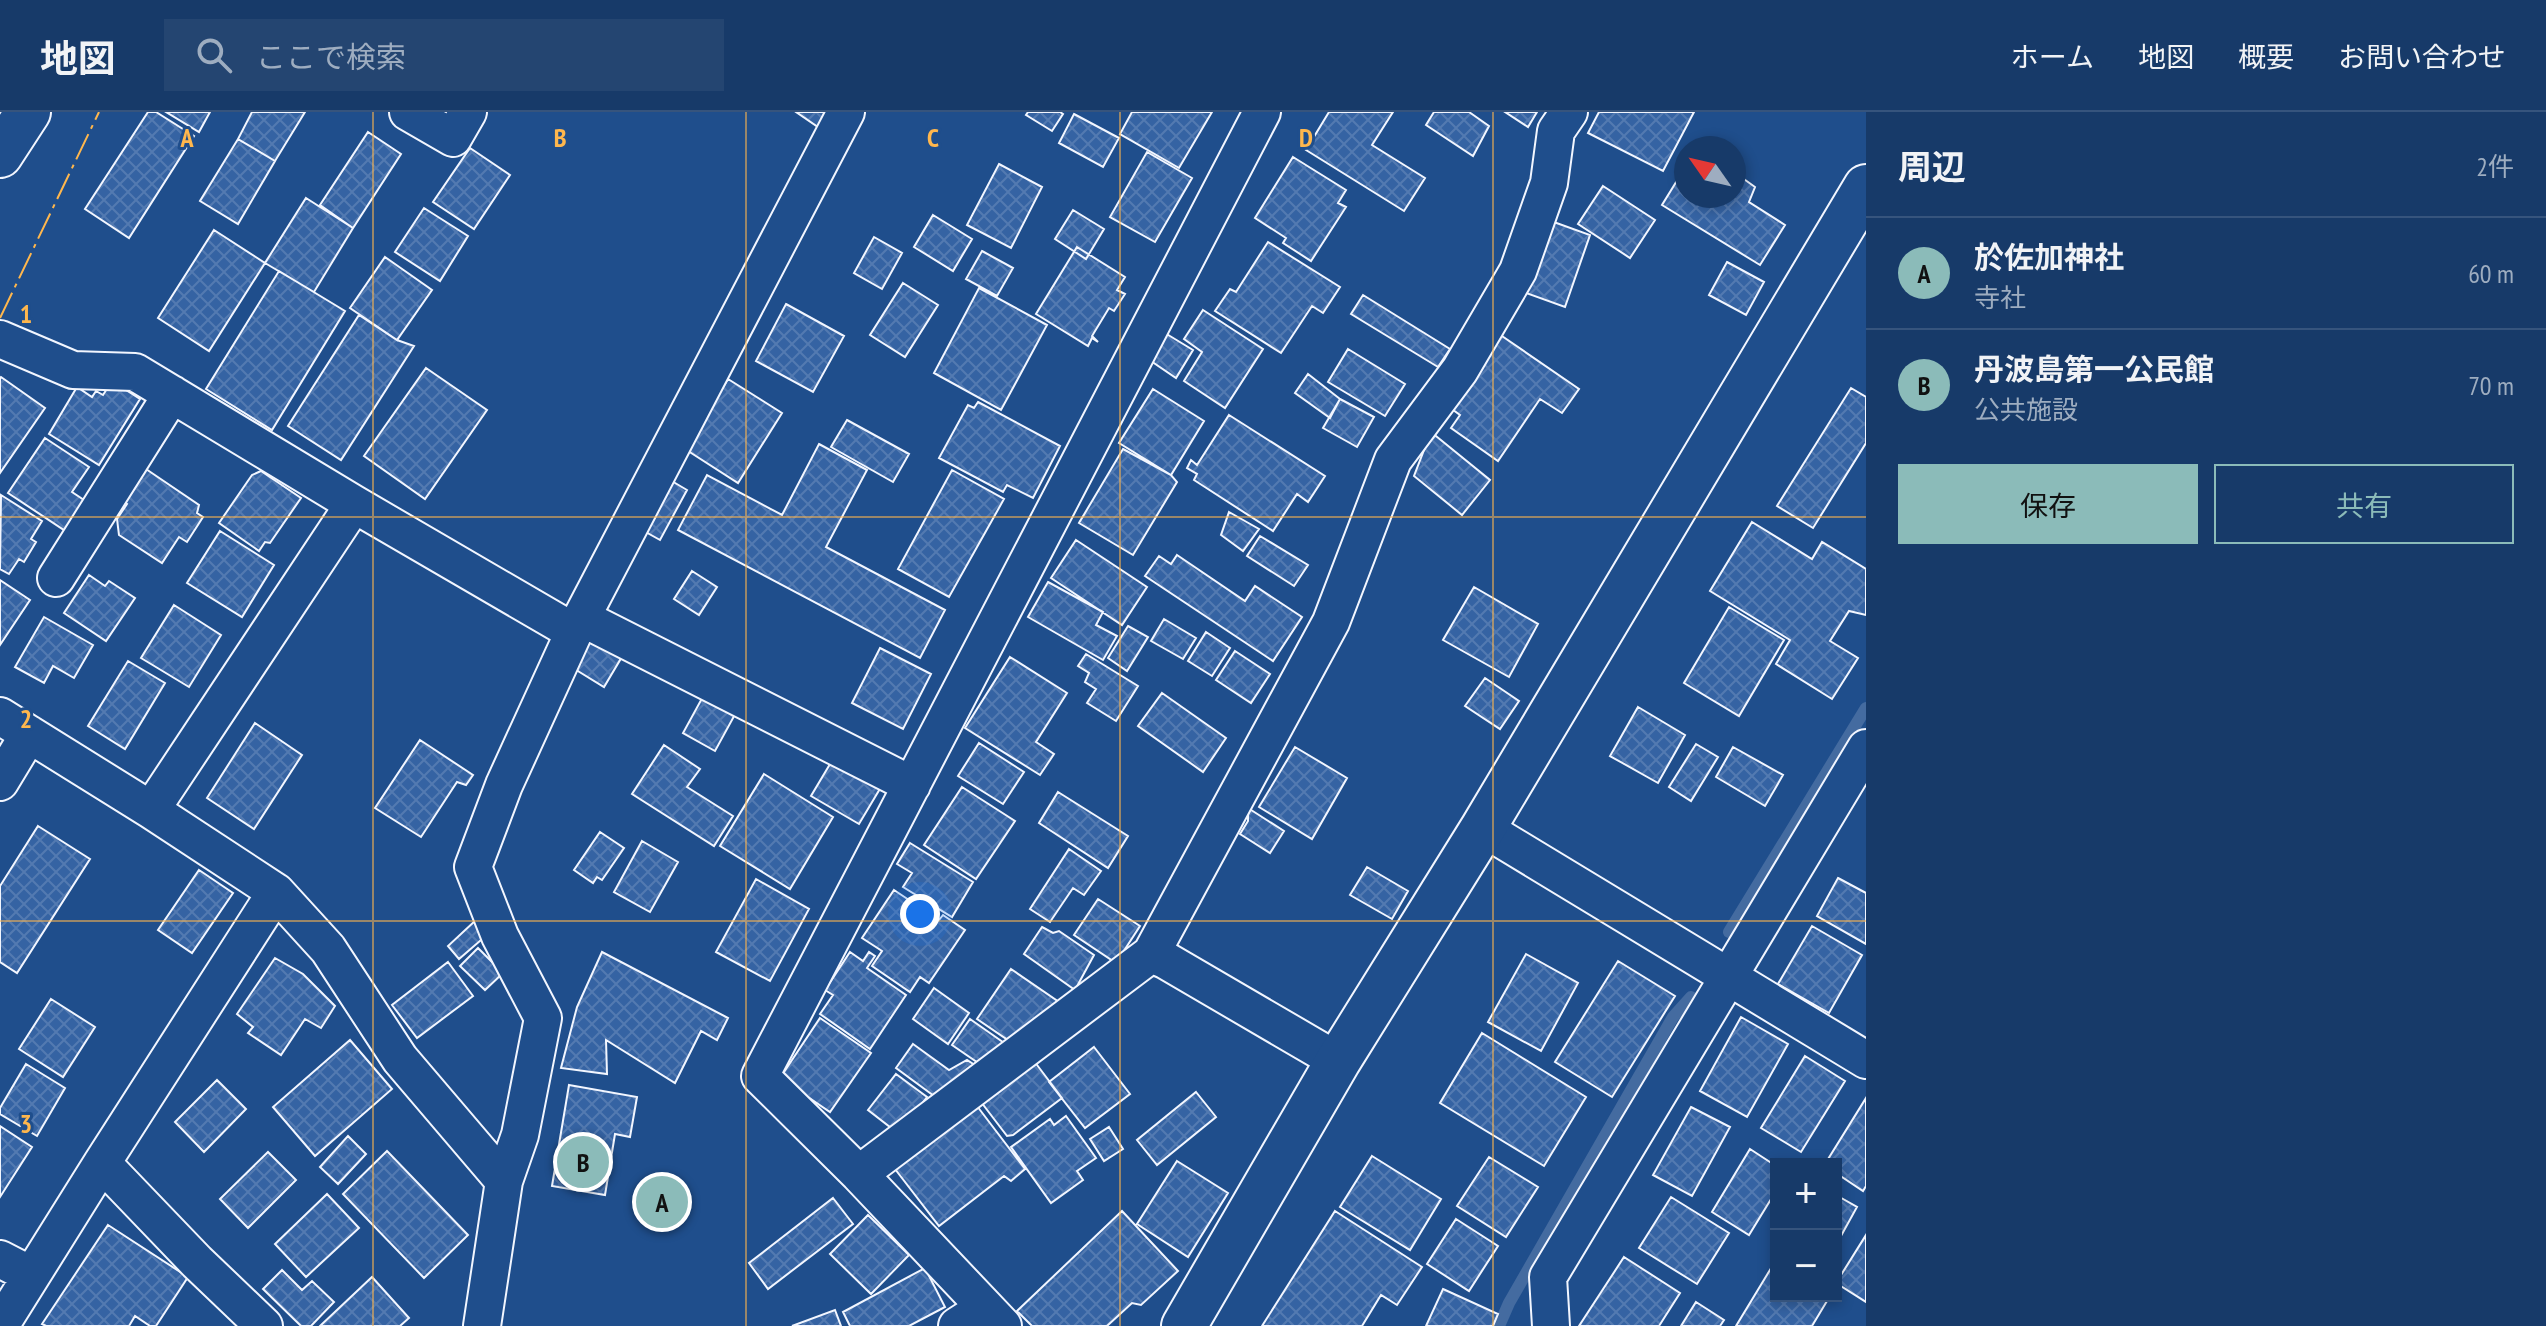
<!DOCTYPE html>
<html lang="ja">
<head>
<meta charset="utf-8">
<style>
	body { margin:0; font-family:"PT Sans Narrow","Noto Sans JP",sans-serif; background:#244571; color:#f1f3f6 }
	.controls { position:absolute; right:24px; bottom:24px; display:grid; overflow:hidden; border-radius:0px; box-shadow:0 4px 12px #0003 }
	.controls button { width:72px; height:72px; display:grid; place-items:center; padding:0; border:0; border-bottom:2px solid #36547d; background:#173a69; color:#f1f3f6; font:40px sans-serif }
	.compass { position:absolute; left:1674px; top:24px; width:72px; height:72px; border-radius:50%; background:#173a69; box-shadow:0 4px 12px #0003; rotate:304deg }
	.you { position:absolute; left:920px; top:802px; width:28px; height:28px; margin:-20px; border:6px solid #fff; border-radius:50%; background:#1a73e8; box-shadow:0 0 0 12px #1a73e833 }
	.badge { display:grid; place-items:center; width:52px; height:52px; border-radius:50%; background:#8bbbb9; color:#111; font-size:26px; font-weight:700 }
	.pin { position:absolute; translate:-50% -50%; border:4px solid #fff; box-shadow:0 2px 8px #0006 }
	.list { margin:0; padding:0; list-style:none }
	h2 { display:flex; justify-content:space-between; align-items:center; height:104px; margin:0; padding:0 32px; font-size:34px }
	h2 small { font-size:26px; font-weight:400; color:#9eadc0 }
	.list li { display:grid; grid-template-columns:52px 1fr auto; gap:24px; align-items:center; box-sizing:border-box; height:112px; padding:0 32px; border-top:2px solid #36547d }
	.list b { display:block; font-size:30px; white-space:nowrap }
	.list p { margin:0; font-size:26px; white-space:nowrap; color:#9eadc0 }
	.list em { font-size:26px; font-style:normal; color:#9eadc0 }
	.actions { display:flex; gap:16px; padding:24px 32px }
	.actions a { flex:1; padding:18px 0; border:2px solid #8bbbb9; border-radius:0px; text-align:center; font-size:28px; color:#8bbbb9 }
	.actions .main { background:#8bbbb9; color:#111 }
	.icon { flex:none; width:44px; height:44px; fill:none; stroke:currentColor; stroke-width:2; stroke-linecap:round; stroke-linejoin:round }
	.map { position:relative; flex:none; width:1866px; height:1214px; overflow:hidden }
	header { display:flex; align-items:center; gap:48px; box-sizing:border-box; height:112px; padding:0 40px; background:#173a69; border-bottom:2px solid #36547d }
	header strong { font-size:38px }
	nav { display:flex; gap:44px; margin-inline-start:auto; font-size:28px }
	.search { width:560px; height:72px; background:#244571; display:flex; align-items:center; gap:20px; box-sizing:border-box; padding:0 28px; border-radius:0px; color:#9eadc0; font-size:30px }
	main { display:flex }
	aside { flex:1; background:#173a69 }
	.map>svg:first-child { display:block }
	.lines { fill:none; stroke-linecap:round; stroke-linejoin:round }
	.stream { stroke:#446ba0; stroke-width:12 }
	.building { fill:url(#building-cross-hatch); stroke:#f2f6ff; stroke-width:2 }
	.street-casing { stroke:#f2f6ff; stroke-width:40 }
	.secondary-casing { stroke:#f2f6ff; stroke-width:48 }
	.street { stroke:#1f4e8c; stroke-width:36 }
	.secondary { stroke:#1f4e8c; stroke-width:44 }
	.power { stroke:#ffb74d; stroke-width:2; stroke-dasharray:28 6 4 6; stroke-linecap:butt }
	.grid { fill:none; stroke:#ffb74d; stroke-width:2; stroke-opacity:0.55 }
	.grid-label { font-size:26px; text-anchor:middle; font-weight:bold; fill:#ffb74d; stroke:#1f4e8c; stroke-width:6; stroke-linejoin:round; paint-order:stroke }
</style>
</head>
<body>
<header>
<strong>地図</strong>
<div class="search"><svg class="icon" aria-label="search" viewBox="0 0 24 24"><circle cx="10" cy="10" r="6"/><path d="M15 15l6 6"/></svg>ここで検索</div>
<nav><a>ホーム</a><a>地図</a><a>概要</a><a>お問い合わせ</a></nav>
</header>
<main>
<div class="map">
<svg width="1866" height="1214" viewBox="0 0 1866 1214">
	<defs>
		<pattern id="building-cross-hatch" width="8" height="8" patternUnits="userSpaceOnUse" patternTransform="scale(2)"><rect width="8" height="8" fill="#3563a3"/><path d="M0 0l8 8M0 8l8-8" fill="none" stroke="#537ab1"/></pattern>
	</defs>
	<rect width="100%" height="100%" fill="#1f4e8c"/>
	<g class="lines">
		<!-- stream -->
		<path class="stream" d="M1729,820L1866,596
			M1499,1214L1509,1191L1673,905L1691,885"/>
	</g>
	<!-- building -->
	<path class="building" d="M148,0H156L194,24L129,126L85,97Z
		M166,0H210L199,20Z
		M252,0H305L275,49L238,27Z
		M796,0H828L818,15Z
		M1028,0H1060L1063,2L1052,19L1026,3Z
		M1132,0H1212L1179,56L1120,22Z
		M1329,0H1393L1372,33L1425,66L1404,99L1306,38Z
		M1434,0H1469L1489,14L1473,44L1426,13Z
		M1505,0H1537L1528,15Z
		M1599,0H1694L1663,59L1588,21Z
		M1074,2L1119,26L1103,55L1059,31Z
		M368,20L401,42L353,116L320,93Z
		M238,27L275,49L238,112L200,89Z
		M470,36L510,63L474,117L433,90Z
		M1147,40L1192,66L1155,130L1110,105Z
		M1293,45L1346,78L1338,91L1346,95L1311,149L1283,131L1286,126L1255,106Z
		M999,52L1042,75L1011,136L967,113Z
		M1686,54V84H1734V60L1755,75L1749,90L1785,113L1760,153L1662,93Z
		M1603,74L1655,108L1630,146L1578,112Z
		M306,86L353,116L314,180L265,151Z
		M424,96L468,124L440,169L395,140Z
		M1073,98L1104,117L1086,147L1055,127Z
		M933,103L972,127L953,159L914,135Z
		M1551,109L1590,123L1565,195L1526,181Z
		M214,118L265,151L209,239L158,206Z
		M874,125L902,141L882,177L854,161Z
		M1268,130L1340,175L1323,201L1312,194L1281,241L1215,199L1230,177L1236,180Z
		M1077,135L1125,165L1117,178L1125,182L1114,199L1109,196L1092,224L1098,230L1092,226L1088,234L1036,202Z
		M982,139L1013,156L997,184L966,167Z
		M385,145L432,178L397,228L350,196Z
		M1727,150L1764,170L1746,203L1709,183Z
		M279,159L345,199L272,318L206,277Z
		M903,171L938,193L905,245L870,223Z
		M979,176L1047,213L1001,298L934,261Z
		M1363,183L1450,237L1438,255L1351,202Z
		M786,192L844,224L813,280L756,249Z
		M1203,198L1263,237L1225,296L1184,269L1202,240L1184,227Z
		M359,203L397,228L414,234L341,348L288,314Z
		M1165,221L1193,238L1176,266L1148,247Z
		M1499,222L1579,277L1562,301L1540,287L1498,349L1451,316L1460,303L1449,295Z
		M1348,237L1405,272L1385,304L1328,270Z
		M426,256L487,298L425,387L364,344Z
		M1308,262L1340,287L1330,306L1295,281Z
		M1,265L45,296L0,361V266Z
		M728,267L782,301L738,371L685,337Z
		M112,269L140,287L99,353L49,322L77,275L92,285L96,279L103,283Z
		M1851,276L1866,285V331L1813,416L1777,394Z
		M1153,277L1204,309L1171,363L1119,331Z
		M1340,287L1374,305L1357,335L1323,316Z
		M978,290L1060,334L1033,386L1007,373L1003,380L939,346L968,293L974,296Z
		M1229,303L1325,364L1308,390L1297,382L1273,419L1194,368L1197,362L1187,356L1191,348L1197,353Z
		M847,308L909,342L893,370L831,335Z
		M1431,320L1490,368L1462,403L1414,364Z
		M45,326L89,355L72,380L96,396L76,426L8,381Z
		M819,332L867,358L826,435L945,498L920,546L678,418L707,363L782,403Z
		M1123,337L1171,363L1177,370L1133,443L1079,411Z
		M143,355L199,393L197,401L203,405L187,430L179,425L162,451L119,423L117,407L127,392L122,388Z
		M952,358L1004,387L949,485L898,457Z
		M261,359L301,386L270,431L265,430L259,439L219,411L252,363Z
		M665,365L687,378L660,428L637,415Z
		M1,383L42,409L31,427L36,430L24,450L19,447L9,462L0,457Z
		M1229,400L1259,417L1243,439L1221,423Z
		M1752,410L1812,447L1822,430L1866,457V503L1849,499L1830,529L1858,546L1832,587L1776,552L1790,528L1710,479Z
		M220,419L274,453L242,505L187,471Z
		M1260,424L1308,453L1294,474L1247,444Z
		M1076,428L1147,475L1122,513L1051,466Z
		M1177,443L1245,489L1255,474L1302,505L1273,549L1145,464L1159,444L1171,452Z
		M692,459L717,475L699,503L674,487Z
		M89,463L105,474L109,469L135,486L106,529L64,501Z
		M0,468L30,488L0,533Z
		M1048,470L1103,500L1096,513L1117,524L1103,548L1028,505Z
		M1474,475L1538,512L1509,565L1443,528Z
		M174,493L221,523L189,575L141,546Z
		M1729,495L1784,528L1739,604L1684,571Z
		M44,505L93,533L74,566L53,554L44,571L15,555Z
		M1164,507L1196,526L1183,547L1151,529Z
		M1128,514L1148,525L1127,559L1108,546Z
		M1206,520L1230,536L1212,564L1188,549Z
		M592,525L623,543L604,575L573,556Z
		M880,536L931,562L903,617L852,591Z
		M1235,539L1270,562L1251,591L1216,568Z
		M1086,542L1138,574L1116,609L1087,591L1096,577L1085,570L1089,561L1078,554Z
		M1010,545L1067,581L1036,630L1054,642L1040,663L965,616Z
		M128,549L165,571L125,637L88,614Z
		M1485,566L1519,589L1500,617L1465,594Z
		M706,579L738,597L715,639L683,621Z
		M1162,581L1226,626L1203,660L1138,614Z
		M1638,595L1685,623L1658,671L1610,644Z
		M255,611L302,643L254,717L207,686Z
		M420,628L473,663L466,673L457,670L421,725L375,696Z
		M979,631L1024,660L1003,692L958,664Z
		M1696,632L1718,645L1691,689L1669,675Z
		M664,633L700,657L687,675L733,704L714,734L632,682Z
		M1295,635L1347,666L1312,727L1259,695Z
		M1733,635L1783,663L1765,694L1716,665Z
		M833,647L881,675L859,712L811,684Z
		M764,662L833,705L790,777L720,734Z
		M962,675L1015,709L976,767L924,733Z
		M1058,680L1128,724L1108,756L1039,711Z
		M1248,696L1284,719L1270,741L1240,722L1248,709Z
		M38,714L90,747L17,861L0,850V774Z
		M600,720L624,736L602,768L597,765L593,771L574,758Z
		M642,729L678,750L650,800L614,780Z
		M910,731L973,770L952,805L903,775L912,761L897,752Z
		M1069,737L1101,759L1084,783L1073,776L1050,810L1030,797Z
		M1367,755L1408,779L1392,807L1350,783Z
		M199,758L233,781L192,841L158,818Z
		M1838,766L1866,781V832L1817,804Z
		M756,767L809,797L770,869L716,840Z
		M894,778L939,808L943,803L965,818L929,871L920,865L910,880L872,854L882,839L862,826Z
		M1098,787L1140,814L1116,851L1074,823Z
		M476,808L488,822L459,847L448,834Z
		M1812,814L1862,843L1829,901L1778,872Z
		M1042,815L1053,821L1059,819L1094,843L1075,878L1024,842Z
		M478,836L503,861L485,878L460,854Z
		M602,840L728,906L717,928L701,919L675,971L606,928L607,962L561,956L577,895Z
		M850,840L863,849L869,840L875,844L867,856L906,883L870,937L820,902L833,883L825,878Z
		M1526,842L1578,871L1541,939L1488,910Z
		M275,846L303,862L335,894L321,916L305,907L281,943L248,921L253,915L237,902Z
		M1618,849L1675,884L1612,985L1555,950Z
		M448,850L473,884L417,926L392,893Z
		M1011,857L1059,890L1021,937L977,907Z
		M934,876L969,901L948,932L913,907Z
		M51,887L95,915L63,965L19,937Z
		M1741,905L1788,932L1747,1005L1700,979Z
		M820,906L871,941L830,1000L780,966Z
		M970,907L1017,940L990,959L952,933Z
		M1482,921L1586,985L1544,1054L1440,991Z
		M350,928L392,977L315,1044L273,995Z
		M913,932L949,958L967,948L987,961L945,992L896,956Z
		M1094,935L1130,982L1085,1016L1049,970Z
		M1805,944L1845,969L1801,1040L1761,1016Z
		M1031,945L1062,986L1013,1023L1007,1024L978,986Z
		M26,952L65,976L37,1024L0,1002V996Z
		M896,962L927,985L899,1022L868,998Z
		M217,968L246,997L204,1040L175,1010Z
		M569,973L637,985L630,1025L615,1022L605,1083L552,1074Z
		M1196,980L1216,1005L1157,1053L1137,1028Z
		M1866,986V1074L1863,1079L1836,1061V1052H1825Z
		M977,994L1025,1057L1011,1069L1004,1064L939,1114L895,1057Z
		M1691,995L1730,1015L1692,1084L1653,1063Z
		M1066,1004L1096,1046L1077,1059L1083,1068L1051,1091L1011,1035L1050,1007L1054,1013Z
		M0,1014L32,1035L0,1085Z
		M1109,1015L1123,1037L1104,1049L1090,1027Z
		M348,1024L366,1042L338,1072L320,1055Z
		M1750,1037L1776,1054V1079L1749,1123L1712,1100Z
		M387,1039L468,1123L424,1166L343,1082Z
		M268,1040L296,1068L248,1116L220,1087Z
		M1372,1044L1441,1087L1410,1138L1340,1095Z
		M1489,1045L1538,1075L1506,1125L1457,1094Z
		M1177,1049L1228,1081L1188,1145L1137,1112Z
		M327,1082L359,1116L306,1165L275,1132Z
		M1836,1083L1857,1095L1836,1133Z
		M1671,1085L1729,1121L1697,1172L1639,1136Z
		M833,1086L853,1112L768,1177L749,1151Z
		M1122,1099L1178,1159L1141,1193L1132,1191L1107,1214H1032L1017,1199Z
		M1335,1099L1422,1155L1397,1193L1381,1183L1362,1214H1262Z
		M868,1103L909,1143L871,1182L830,1142Z
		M1456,1107L1498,1134L1469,1179L1427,1152Z
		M108,1113L188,1165L156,1214H150L135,1204L129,1214H46L42,1212Z
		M1866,1123V1190L1836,1171Z
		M1624,1145L1680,1181L1659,1214H1579Z
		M1776,1148V1184H1830L1812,1214H1736Z
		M925,1156L945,1195L909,1214H850L843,1200Z
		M282,1158L302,1178L312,1169L334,1190L311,1214H301L263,1177Z
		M372,1165L409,1206L400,1214H320Z
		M1443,1177L1498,1202L1493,1214H1426Z
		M1696,1190L1724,1208L1720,1214H1681Z
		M835,1198L841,1214H792Z"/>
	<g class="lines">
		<defs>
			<path id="street" d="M408,0L453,26L468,0
				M0,227L73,258L135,260L354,392L574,520L504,673L473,755L500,824L543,906L520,1023L504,1069L482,1214
				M56,466L172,282
				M582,506L912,673
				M574,520L846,0
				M0,604L151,698L276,780L328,837L400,947L504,1069
				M0,670L29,622
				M151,698L354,392
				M1483,716L1866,948
				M1151,842L1165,848L1338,949
				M102,1051L197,1150L264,1214
				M859,1062L1151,842L1331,510L1393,348L1460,258L1518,159L1549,71L1556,19L1569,0
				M0,1147L31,1163
				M0,1214L102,1051L276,780
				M957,1214L985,1196
				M1003,1214L859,1062L760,964L1262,0
				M1551,1214L1548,1165L1866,636"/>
			<path id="secondary" d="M0,43L28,0
				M1184,1214L1338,949L1483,716L1866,75"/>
		</defs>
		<!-- street casing -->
		<use href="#street" class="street-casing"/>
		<!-- secondary casing -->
		<use href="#secondary" class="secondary-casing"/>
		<!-- street -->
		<use href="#street" class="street"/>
		<!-- secondary -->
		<use href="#secondary" class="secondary"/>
		<!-- power -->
		<path class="power" d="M0,206L99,0"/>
	</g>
	<!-- grid -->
	<path class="grid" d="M373,0V1214M746,0V1214M1120,0V1214M1493,0V1214M0,405H1866M0,809H1866"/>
	<g class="grid-label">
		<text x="187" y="35">A</text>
		<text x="560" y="35">B</text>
		<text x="933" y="35">C</text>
		<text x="1306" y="35">D</text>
		<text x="26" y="211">1</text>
		<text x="26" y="616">2</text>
		<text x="26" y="1021">3</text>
	</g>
</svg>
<div class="controls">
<button>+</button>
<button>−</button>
</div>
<svg class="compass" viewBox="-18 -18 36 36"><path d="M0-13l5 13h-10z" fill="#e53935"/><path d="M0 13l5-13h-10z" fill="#9eadc0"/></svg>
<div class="you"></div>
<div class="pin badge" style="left:662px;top:1090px">A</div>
<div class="pin badge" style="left:583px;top:1050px">B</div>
</div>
<aside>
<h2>周辺<small>2件</small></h2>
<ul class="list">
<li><span class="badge">A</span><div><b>於佐加神社</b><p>寺社</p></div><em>60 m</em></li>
<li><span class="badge">B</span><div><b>丹波島第一公民館</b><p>公共施設</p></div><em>70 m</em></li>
</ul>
<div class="actions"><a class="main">保存</a><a>共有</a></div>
</aside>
</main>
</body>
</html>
